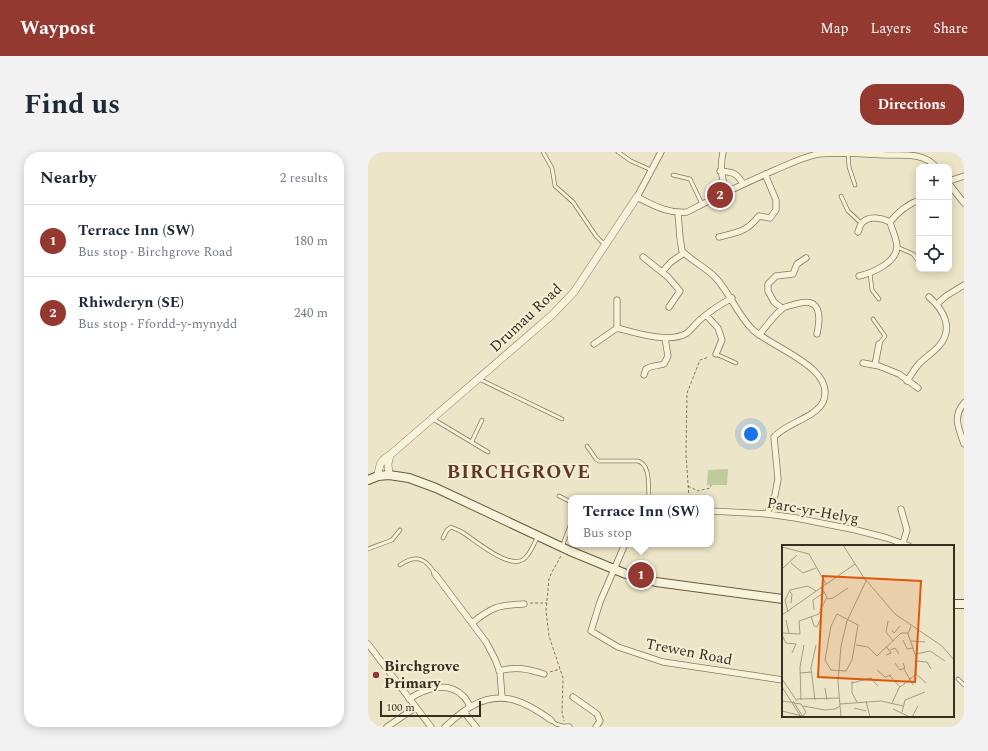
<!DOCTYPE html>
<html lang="en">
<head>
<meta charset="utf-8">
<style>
	body { margin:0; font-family:Spectral,serif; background:#f2f2f3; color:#1f2937 }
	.controls { position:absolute; right:12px; top:12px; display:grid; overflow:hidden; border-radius:8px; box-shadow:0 2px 10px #0003 }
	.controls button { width:36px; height:36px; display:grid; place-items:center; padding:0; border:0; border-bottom:1px solid #e0e1e3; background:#fff; color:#1f2937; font:20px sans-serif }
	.scale { position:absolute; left:12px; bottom:10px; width:101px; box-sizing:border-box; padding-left:4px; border:2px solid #382e20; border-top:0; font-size:11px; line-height:14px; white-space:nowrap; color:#382e20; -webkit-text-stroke:3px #f4eed6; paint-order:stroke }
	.you { position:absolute; left:383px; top:282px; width:14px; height:14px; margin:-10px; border:3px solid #fff; border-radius:50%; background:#1a73e8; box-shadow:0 0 0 6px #1a73e833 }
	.badge { display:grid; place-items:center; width:26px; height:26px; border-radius:50%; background:#933930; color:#fff; font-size:13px; font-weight:700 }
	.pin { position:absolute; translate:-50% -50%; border:2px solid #fff; box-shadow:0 1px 4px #0006 }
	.popup { position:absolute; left:200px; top:343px; width:146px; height:52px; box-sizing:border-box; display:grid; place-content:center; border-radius:8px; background:#fff; filter:drop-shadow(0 1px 3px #0005); font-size:13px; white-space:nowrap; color:#747a83 }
	.popup b { font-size:15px; color:#1f2937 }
	.popup::after { content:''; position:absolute; left:50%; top:100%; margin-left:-8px; border:8px solid transparent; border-top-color:#fff }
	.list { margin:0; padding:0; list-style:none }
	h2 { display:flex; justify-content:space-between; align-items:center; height:52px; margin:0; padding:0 16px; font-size:17px }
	h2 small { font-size:13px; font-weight:400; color:#747a83 }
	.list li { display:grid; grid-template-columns:26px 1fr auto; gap:12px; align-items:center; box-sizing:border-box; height:72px; padding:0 16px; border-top:1px solid #e0e1e3 }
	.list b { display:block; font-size:15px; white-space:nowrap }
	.list p { margin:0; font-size:13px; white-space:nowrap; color:#747a83 }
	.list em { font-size:13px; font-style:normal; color:#747a83 }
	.icon { flex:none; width:22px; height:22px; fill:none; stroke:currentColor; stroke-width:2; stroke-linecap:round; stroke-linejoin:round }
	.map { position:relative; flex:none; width:596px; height:575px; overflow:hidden; border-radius:16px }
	header { display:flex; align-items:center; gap:24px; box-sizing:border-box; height:56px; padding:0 20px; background:#933930; color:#fff }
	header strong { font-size:19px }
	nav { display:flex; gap:22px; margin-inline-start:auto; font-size:14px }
	.intro { display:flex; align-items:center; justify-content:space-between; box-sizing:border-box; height:96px; padding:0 24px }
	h1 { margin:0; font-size:28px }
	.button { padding:10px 18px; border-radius:16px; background:#933930; color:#fff; font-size:14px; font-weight:700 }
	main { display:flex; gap:24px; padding:0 24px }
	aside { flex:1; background:#fff; border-radius:16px; box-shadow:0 2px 10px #0003 }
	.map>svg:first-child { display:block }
	.green { fill:#c0ca9b }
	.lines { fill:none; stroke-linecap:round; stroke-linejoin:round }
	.service-casing { stroke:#87785d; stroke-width:4.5 }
	.minor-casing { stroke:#87785d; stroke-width:7 }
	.tertiary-casing { stroke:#87785d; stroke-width:8 }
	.secondary-casing { stroke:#695940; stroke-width:10 }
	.path { stroke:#87785d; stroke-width:1; stroke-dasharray:3 2; stroke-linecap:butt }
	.service { stroke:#f7f2da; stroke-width:3 }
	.minor { stroke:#f7f2da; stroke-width:5.5 }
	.tertiary { stroke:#f7f2da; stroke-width:7 }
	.secondary { stroke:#f7f2da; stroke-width:8 }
	.poi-dot { fill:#933930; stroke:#f4eed6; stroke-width:1.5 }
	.labels { text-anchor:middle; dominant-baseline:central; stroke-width:4; stroke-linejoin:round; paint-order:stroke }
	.street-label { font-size:15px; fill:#382e20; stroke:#f4eed6 }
	.poi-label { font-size:15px; font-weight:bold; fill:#382e20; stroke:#f4eed6; text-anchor:start }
	.district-label { font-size:19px; font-weight:bold; letter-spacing:1px; fill:#633621; stroke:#f4eed6 }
	.inset-road { fill:none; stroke:#a49c84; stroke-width:1 }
	.view { fill:#df570d; fill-opacity:0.15; stroke:#df570d; stroke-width:2 }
	.inset-edge { fill:none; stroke:#382e20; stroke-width:2 }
</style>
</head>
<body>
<header>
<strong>Waypost</strong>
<nav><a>Map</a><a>Layers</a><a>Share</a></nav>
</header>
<div class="intro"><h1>Find us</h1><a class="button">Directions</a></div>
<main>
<aside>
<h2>Nearby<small>2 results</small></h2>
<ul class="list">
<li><span class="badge">1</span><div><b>Terrace Inn (SW)</b><p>Bus stop · Birchgrove Road</p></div><em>180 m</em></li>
<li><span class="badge">2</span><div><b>Rhiwderyn (SE)</b><p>Bus stop · Ffordd-y-mynydd</p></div><em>240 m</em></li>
</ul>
</aside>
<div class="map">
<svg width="596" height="575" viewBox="0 0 596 575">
	<rect width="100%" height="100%" fill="#ece5c7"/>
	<!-- green -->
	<path class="green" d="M360,317L359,333H339L340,318Z"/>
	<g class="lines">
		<defs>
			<path id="service" d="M175,0L184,16L187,34L205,50L228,84L236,92
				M250,0L263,9L283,18
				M480,1L481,15L487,33
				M305,23L322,27L334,52
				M473,44L480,59L494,72
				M529,95L545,102L551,110
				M502,121L504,138L511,147
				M505,167L517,184L511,192
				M348,202L368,211
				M111,227L194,267
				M65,267L120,300
				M104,289L114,268
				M219,294L228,307L231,309H270C283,313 280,334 281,346
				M191,344L203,350
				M75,386L79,378L83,375C87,377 91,378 94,380C107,388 143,420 157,406C163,401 166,391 170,384
				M194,395L203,371
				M0,397L24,388L32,378
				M32,413C48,402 58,406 67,422
				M590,527L596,533
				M183,568L188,572L198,575"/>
			<path id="minor" d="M293,0L269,45C285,53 300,62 319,60C348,45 377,31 407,18C421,12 435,5 450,2C472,0 498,2 520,3C538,3 556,1 568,15
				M355,0C352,16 353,25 359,40
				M352,19C365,20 369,21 375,32
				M581,29L596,24
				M581,32L596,51
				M310,61L312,86L314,99C324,109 337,115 347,125C362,141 369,162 384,177C402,195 470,216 455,250C447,266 418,271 406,285L410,327L407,343L399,362
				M522,70C530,60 538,53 551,48
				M490,80C491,78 492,73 494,71C501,63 514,66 522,70C524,78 529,87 529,95C528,111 504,121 491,124
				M351,85C371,80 378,80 391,64L402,66L408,58V48L397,22
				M275,105L300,125L312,139L301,155
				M294,120L303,110L316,101
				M569,152L578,144L596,133
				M414,156L406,150L400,139V132L408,124L425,122L429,112L438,106
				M338,163L350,176L354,188L348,202
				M249,176C268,181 302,192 319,181C324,177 328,171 333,167C342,159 353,152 364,146
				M391,183C398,175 405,164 414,157C417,154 424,153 428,152C453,144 453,164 449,182
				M226,192L249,176V148
				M495,211L511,214L531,222L550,236
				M507,213L511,192
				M276,223L278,217C284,213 290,214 296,212L300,204L297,186
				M539,229C543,223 546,218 550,213C556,206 565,201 571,194C586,177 576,158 561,145
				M596,251C584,265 591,277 596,292
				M533,357L539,378L535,391
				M343,359L399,362L428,366L488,378L519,386L541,394
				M257,392L232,450L223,479L250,495L295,510L415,528
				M67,422L118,490L127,507L132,520L134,546
				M104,471C124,455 130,453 156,452
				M0,492L63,575
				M131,519C148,514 160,517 176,522
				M205,545L229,562L232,569L228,575
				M41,547C56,537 80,528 95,544C98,546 100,551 102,554
				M96,560L108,575
				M19,575L48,555
				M77,575C85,568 94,559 104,554C134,537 158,550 183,568
				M198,575H201"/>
			<path id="tertiary" d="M21,323L20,312L22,303
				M10,324C11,314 12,308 22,303L184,163L206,140L269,45"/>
			<path id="secondary" d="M0,328L10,324L21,323L41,326L68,336L202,399L258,422L288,430L415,447
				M585,452H596"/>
		</defs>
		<!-- service casing -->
		<use href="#service" class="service-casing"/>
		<!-- minor casing -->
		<use href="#minor" class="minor-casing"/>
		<!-- tertiary casing -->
		<use href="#tertiary" class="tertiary-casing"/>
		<!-- secondary casing -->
		<use href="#secondary" class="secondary-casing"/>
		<!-- path -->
		<path class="path" d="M320,334L330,339L342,336L343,333
			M321,346L318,302L319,241L332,208L341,205
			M193,404L184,420L181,427L178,459L181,484L195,526L194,560L196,569
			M162,451H179
			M182,520L192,517"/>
		<!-- service -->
		<use href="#service" class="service"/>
		<!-- minor -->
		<use href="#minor" class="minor"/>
		<!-- tertiary -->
		<use href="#tertiary" class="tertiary"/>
		<!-- secondary -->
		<use href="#secondary" class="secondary"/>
	</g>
	<!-- markers -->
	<circle class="poi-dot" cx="8" cy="523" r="4"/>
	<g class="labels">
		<!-- street labels -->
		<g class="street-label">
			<text transform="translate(158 166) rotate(-43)">Drumau Road</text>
			<text transform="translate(445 359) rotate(10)">Parc-yr-Helyg</text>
			<text transform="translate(321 500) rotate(11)">Trewen Road</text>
		</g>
		<!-- poi labels -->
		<g class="poi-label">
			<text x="16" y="514">Birchgrove<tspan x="16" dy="17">Primary</tspan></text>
		</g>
		<!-- district labels -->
		<g class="district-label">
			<text x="151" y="320">BIRCHGROVE</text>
		</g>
	</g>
	<!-- overview -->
	<g transform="translate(414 393)">
		<rect width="172" height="172" fill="#ece5c7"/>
		<path class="inset-road" d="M0,2L27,9L44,39M9,18L21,28L34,23M0,24L15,10M84,35L113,69L160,101L172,115M39,42L45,52L40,62M7,46L10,49L9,58M45,54L51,53L66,43M32,65L31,55L43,47M6,67L3,55L8,45L26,41L34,46M55,69L76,80L70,115L64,126L49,125L43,115L49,81ZM0,70L73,19M29,71L32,81L35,82L38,75M4,75L7,88M106,76L104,87L111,96M110,85L112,88L118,81M0,88L18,89L17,76L37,69L39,64M0,90L4,98L14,99L10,108M121,95L125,104L131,103M129,96L143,97M74,100L86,102L95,111L119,88H126M108,105L113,103L117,109M134,109L148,106L163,116M104,110L109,108L104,101M134,116L145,117L149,124M113,118L118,125L123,123L121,118M122,124L131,140M95,125L103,132L109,130M18,128L30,127M133,128L144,138M108,131L118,142M0,134L15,156M70,136V148L75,157M70,138L89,133L96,141M0,142L19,172M43,143L45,155M15,154L57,153M19,155L18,122L22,100M33,155L29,123L34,100M0,156L19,159L24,167L21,171M11,156L21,172M84,156L88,172M110,158L117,143L133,130L134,112L126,89L129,81M58,159L99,156L121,161M21,161L43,165L53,164L58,161M72,163L84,166M111,164L128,172M0,166L24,172M120,167L123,155L143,147M59,172L56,137L59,101L65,76L84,36L61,0M130,172L136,161"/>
		<path class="view" d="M41,31L139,36L133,137L36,132Z"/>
		<rect width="172" height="172" class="inset-edge"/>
	</g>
</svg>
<div class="controls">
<button>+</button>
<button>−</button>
<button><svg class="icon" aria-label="locate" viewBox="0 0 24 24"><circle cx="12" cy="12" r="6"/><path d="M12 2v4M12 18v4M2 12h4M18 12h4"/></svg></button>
</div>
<div class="scale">100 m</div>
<div class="you"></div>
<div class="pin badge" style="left:273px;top:423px">1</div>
<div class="popup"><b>Terrace Inn (SW)</b>Bus stop</div>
<div class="pin badge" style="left:352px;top:43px">2</div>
</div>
</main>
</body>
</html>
